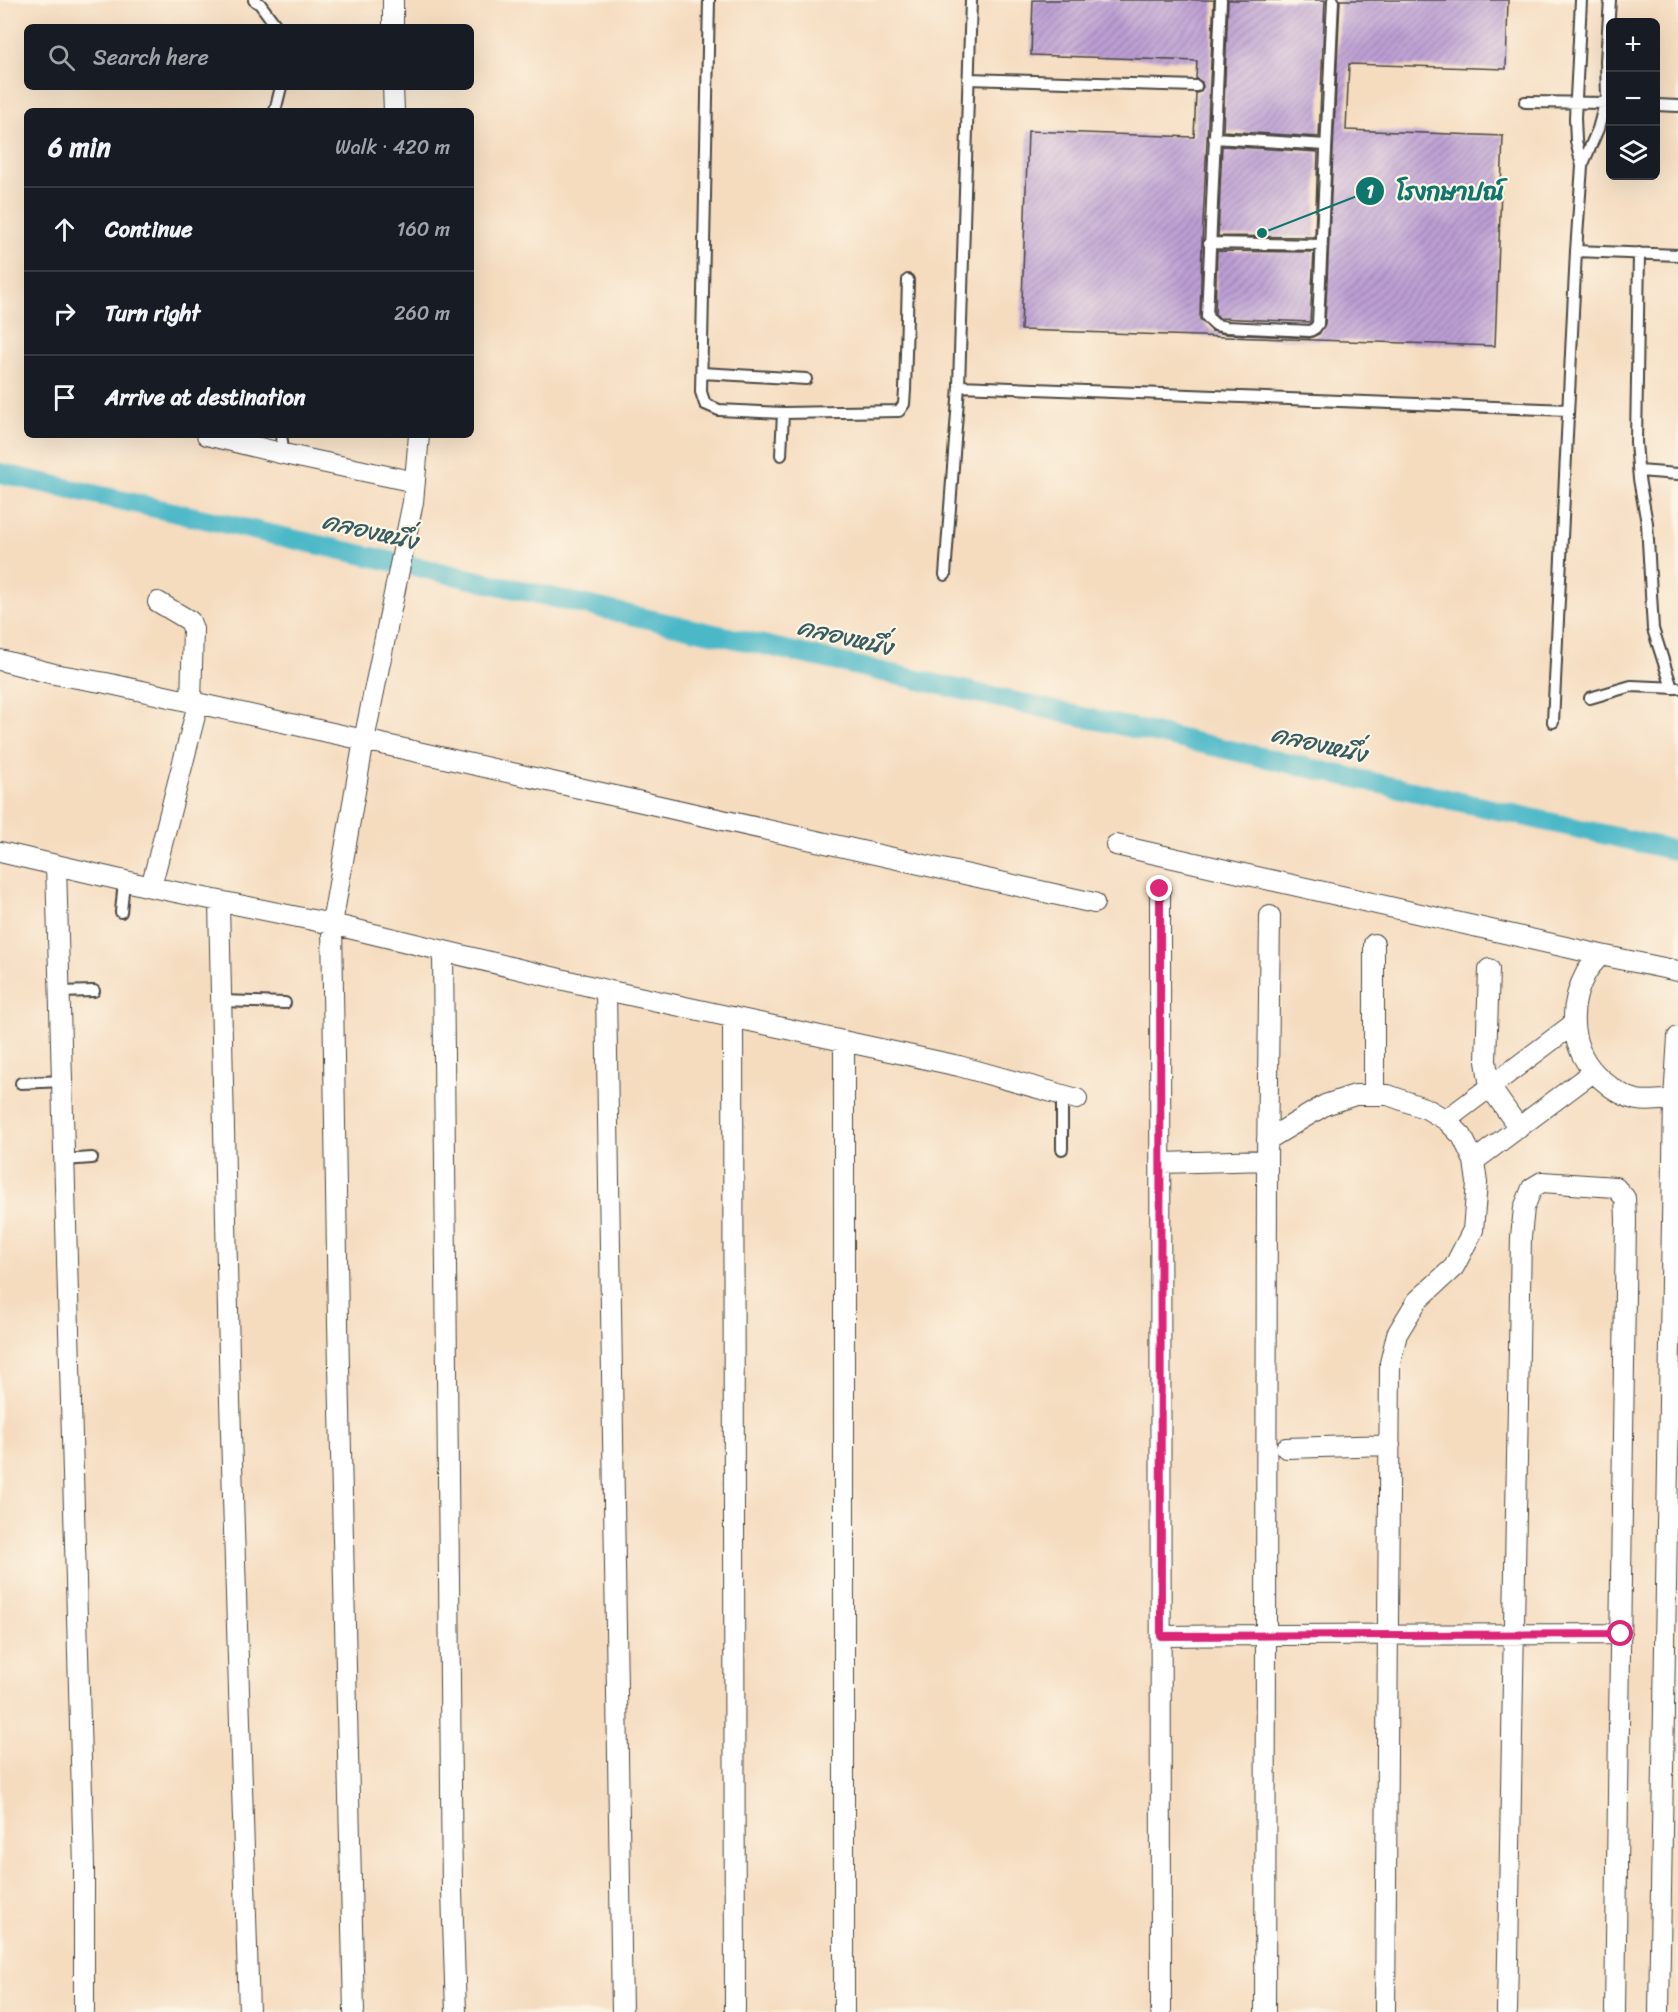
<!DOCTYPE html>
<html lang="en">
<head>
<meta charset="utf-8">
<style>
	body { margin:0; font-family:Sriracha,"Playpen Sans Thai",sans-serif; background:#242831; color:#f1f3f6 }
	.controls { position:absolute; right:18px; top:18px; display:grid; overflow:hidden; border-radius:9px; box-shadow:0 6px 24px #0002 }
	.controls button { width:54px; height:54px; display:grid; place-items:center; padding:0; border:0; border-bottom:2px solid #363941; background:#171b24; color:#f1f3f6; font:30px sans-serif }
	.stop { position:absolute; width:18px; height:18px; margin:-14px; border:4px solid #db2777; border-radius:50%; background:#fff }
	.stop.end { background:#db2777; border-color:#fff; box-shadow:0 2px 6px #0008 }
	.list { margin:0; padding:0; list-style:none }
	h2 { display:flex; justify-content:space-between; align-items:center; height:78px; margin:0; padding:0 24px; font-size:26px }
	h2 small { font-size:20px; font-weight:400; color:#9ea1a6 }
	.list li { display:grid; grid-template-columns:39px 1fr auto; gap:18px; align-items:center; box-sizing:border-box; height:84px; padding:0 24px; border-top:2px solid #363941 }
	.list b { display:block; font-size:22px; white-space:nowrap }
	.list em { font-size:20px; font-style:normal; color:#9ea1a6 }
	.icon { flex:none; width:33px; height:33px; fill:none; stroke:currentColor; stroke-width:2; stroke-linecap:round; stroke-linejoin:round }
	.map { position:relative; flex:none; width:1678px; height:2012px; overflow:hidden }
	.search { position:absolute; background:#171b24; box-shadow:0 6px 24px #0002; left:24px; top:24px; width:450px; height:66px; display:flex; align-items:center; gap:15px; box-sizing:border-box; padding:0 21px; border-radius:9px; color:#9ea1a6; font-size:22px }
	.panel { position:absolute; background:#171b24; box-shadow:0 6px 24px #0002; left:24px; top:108px; width:450px; height:330px; border-radius:9px }
	.map>svg:first-child { display:block }
	.lines { fill:none; stroke-linecap:round; stroke-linejoin:round }
	.canal { stroke:#4cb8c8; stroke-width:20 }
	.building { fill:url(#building-hatch) }
	.service-casing { stroke:#494641; stroke-width:14 }
	.minor-casing { stroke:#494641; stroke-width:22 }
	.service { stroke:#fff; stroke-width:10 }
	.minor { stroke:#fff; stroke-width:20 }
	.route { stroke:#db2777; stroke-width:8 }
	.labels { text-anchor:middle; dominant-baseline:central; stroke-width:4.5; stroke-linejoin:round; paint-order:stroke }
	.water-label { font-size:24px; font-style:italic; fill:#375c62; stroke:#fcf5e5 }
	.leader { fill:none; stroke:#0f766e; stroke-width:2 }
	.callout-dot { fill:#0f766e; stroke:#fcf5e5; stroke-width:2 }
	.mark-label { font-size:18px; text-anchor:middle; font-weight:bold; fill:#fff }
	.callout-label { font-size:24px; text-anchor:middle; font-weight:bold; fill:#0f766e; stroke:#fcf5e5; stroke-width:4.5; stroke-linejoin:round; paint-order:stroke }
</style>
</head>
<body>
<div class="map">
<svg width="1678" height="2012" viewBox="0 0 1678 2012">
	<defs>
		<pattern id="building-hatch" width="6" height="6" patternUnits="userSpaceOnUse" patternTransform="scale(1.5)"><rect width="6" height="6" fill="#bc9ed4"/><path d="M-1 1l2-2M0 6l6-6M5 7l2-2" fill="none" stroke="#9981ac"/></pattern>
	</defs>
	<rect width="100%" height="100%" fill="#fcf5e5"/>
	<filter id="ink" filterUnits="userSpaceOnUse"><feTurbulence type="fractalNoise" baseFrequency=".0167" numOctaves="2"/><feDisplacementMap in="SourceGraphic" scale="12" xChannelSelector="R" yChannelSelector="G"/><feConvolveMatrix kernelMatrix="1 2 1 2 8 2 1 2 1" color-interpolation-filters="sRGB"/></filter>
	<filter id="wash" filterUnits="userSpaceOnUse"><feTurbulence type="fractalNoise" baseFrequency=".008" numOctaves="4" result="noise"/><feDisplacementMap in="SourceGraphic" scale="24" xChannelSelector="R" yChannelSelector="G"/><feGaussianBlur stdDeviation="1.35" result="paint"/><feColorMatrix in="noise" values="0 0 0 0 0 0 0 0 0 0 0 0 0 0 0 0 0 1.4 0 .05"/><feComposite in="paint" operator="in"/></filter>
	<g filter="url(#wash)">
		<rect width="100%" height="100%" fill="#f5dcbf"/>
		<g class="lines">
			<!-- canal -->
			<path class="canal" d="M0,473L1678,851"/>
		</g>
		<g id="blocks">
			<!-- building -->
			<path class="building" d="M1033,0H1214L1202,242L1200,319L1212,331L1225,334L1310,338L1319,334L1325,324L1340,0H1508L1506,69L1349,64L1346,130L1503,136L1495,346L1021,330L1028,131L1194,137L1196,93L1200,92L1203,87L1202,82L1196,79L1197,61L1031,55Z
				M1228,0H1325L1319,137L1223,131Z
				M1222,146L1318,152L1315,237L1218,236Z
				M1217,251L1314,252L1310,322L1219,318L1215,314Z"/>
		</g>
	</g>
	<g filter="url(#ink)">
		<use href="#blocks" fill-opacity="0" stroke="#494641" stroke-width="1.5"/>
		<g class="lines">
			<defs>
				<path id="service" d="M254,0L260,4L277,27
					M709,0L701,392L705,404L719,410L783,413L899,411L904,404L905,390L908,280
					M1221,0L1207,317L1216,325L1226,327L1310,331L1315,328L1318,324L1333,0
					M968,79L1196,86
					M1525,102L1610,103
					M1656,105L1678,106
					M275,111L281,87
					M1214,138L1326,145
					M1582,166L1598,129L1607,96L1606,61L1610,0
					M1209,243L1322,245
					M1576,251L1678,255
					M1639,253L1636,442L1639,479L1647,523L1653,629L1672,688
					M702,373L806,379
					M959,386L1568,410
					M281,435L284,454
					M781,455L783,413
					M1639,471L1678,474
					M945,575L959,386L971,0
					M1590,698L1631,686L1678,688
					M1553,722L1576,251L1582,166L1576,141L1575,118L1581,0
					M121,912L124,881
					M59,992L94,991
					M221,1001L285,1003
					M21,1083L62,1081
					M1062,1094V1149
					M64,1160L92,1158"/>
				<path id="minor" d="M393,27V0
					M393,87L394,111
					M207,435L284,454L415,482
					M158,602L190,621L193,629L191,702
					M0,660L54,674L106,683L364,740L1094,903
					M1116,845L1601,955L1678,971
					M0,852L151,887L332,924L606,990L959,1066L1077,1099
					M56,865L84,1867V2012
					M151,887L198,704
					M1160,889L1161,2012
					M219,902L230,1401L249,2012
					M1270,916L1267,1160L1266,1635L1621,1634
					M443,952L452,1891L456,2012
					M1601,955C1596,960 1590,966 1586,973C1567,1008 1569,1051 1601,1079C1611,1088 1624,1097 1637,1100C1649,1102 1662,1100 1674,1099
					M1489,969L1486,1061L1490,1087L1519,1128
					M606,990L622,2012
					M733,1017L735,2012
					M844,1041V2012
					M1374,1095V944
					M1446,1120L1572,1025
					M1267,1140L1325,1105L1355,1095H1388L1427,1109L1446,1120L1462,1136L1474,1161L1477,1183L1473,1230L1454,1267L1417,1301L1397,1334L1390,1363L1385,2012
					M1474,1161L1593,1072
					M1162,1163L1267,1160
					M1286,1448L1390,1445
					M1161,1636L1266,1635L1265,2012
					M354,2012L338,1323L332,924L364,740L413,502L419,435
					M1507,2012L1521,1237L1524,1208L1532,1188L1542,1182L1615,1187L1625,1198L1626,1219L1615,2012
					M1659,2012L1674,1099L1678,1037"/>
			</defs>
			<!-- service casing -->
			<use href="#service" class="service-casing"/>
			<!-- minor casing -->
			<use href="#minor" class="minor-casing"/>
			<!-- service -->
			<use href="#service" class="service"/>
			<!-- minor -->
			<use href="#minor" class="minor"/>
		</g>
	</g>
	<g class="lines" filter="url(#ink)">
		<!-- route -->
		<path class="route" d="M1160,889L1161,1636L1621,1634"/>
	</g>
	<g class="labels">
		<!-- water labels -->
		<g class="water-label">
			<text transform="translate(370 531) rotate(13)">คลองหนึ่ง</text>
			<text transform="translate(845 637) rotate(13)">คลองหนึ่ง</text>
			<text transform="translate(1319 744) rotate(13)">คลองหนึ่ง</text>
		</g>
	</g>
	<!-- callouts -->
	<path class="leader" d="M1262 233L1370 191"/>
	<g class="callout-dot">
		<circle cx="1262" cy="233" r="6"/>
		<circle cx="1370" cy="191" r="15"/>
	</g>
	<g class="mark-label">
		<text x="1370" y="198">1</text>
	</g>
	<g class="callout-label">
		<text x="1450" y="200">โรงกษาปณ์</text>
	</g>
</svg>
<div class="controls">
<button>+</button>
<button>−</button>
<button><svg class="icon" aria-label="layers" viewBox="0 0 24 24"><path d="M12 4l9 5-9 5-9-5zM3 14l9 5 9-5"/></svg></button>
</div>
<div class="stop" style="left:1621px;top:1634px"></div>
<div class="stop end" style="left:1160px;top:889px"></div>
<div class="search"><svg class="icon" aria-label="search" viewBox="0 0 24 24"><circle cx="10" cy="10" r="6"/><path d="M15 15l6 6"/></svg>Search here</div>
<section class="panel">
<h2>6 min<small>Walk · 420 m</small></h2>
<ul class="list">
<li><svg class="icon" aria-label="ahead" viewBox="0 0 24 24"><path d="M12 20V5M6 11l6-6 6 6"/></svg><div><b>Continue</b></div><em>160 m</em></li>
<li><svg class="icon" aria-label="right" viewBox="0 0 24 24"><path d="M7 20v-9h11M14 6l5 5-5 5"/></svg><div><b>Turn right</b></div><em>260 m</em></li>
<li><svg class="icon" aria-label="arrive" viewBox="0 0 24 24"><path d="M6 21V4h12l-3 4 3 4H6"/></svg><div><b>Arrive at destination</b></div></li>
</ul>
</section>
</div>
</body>
</html>
